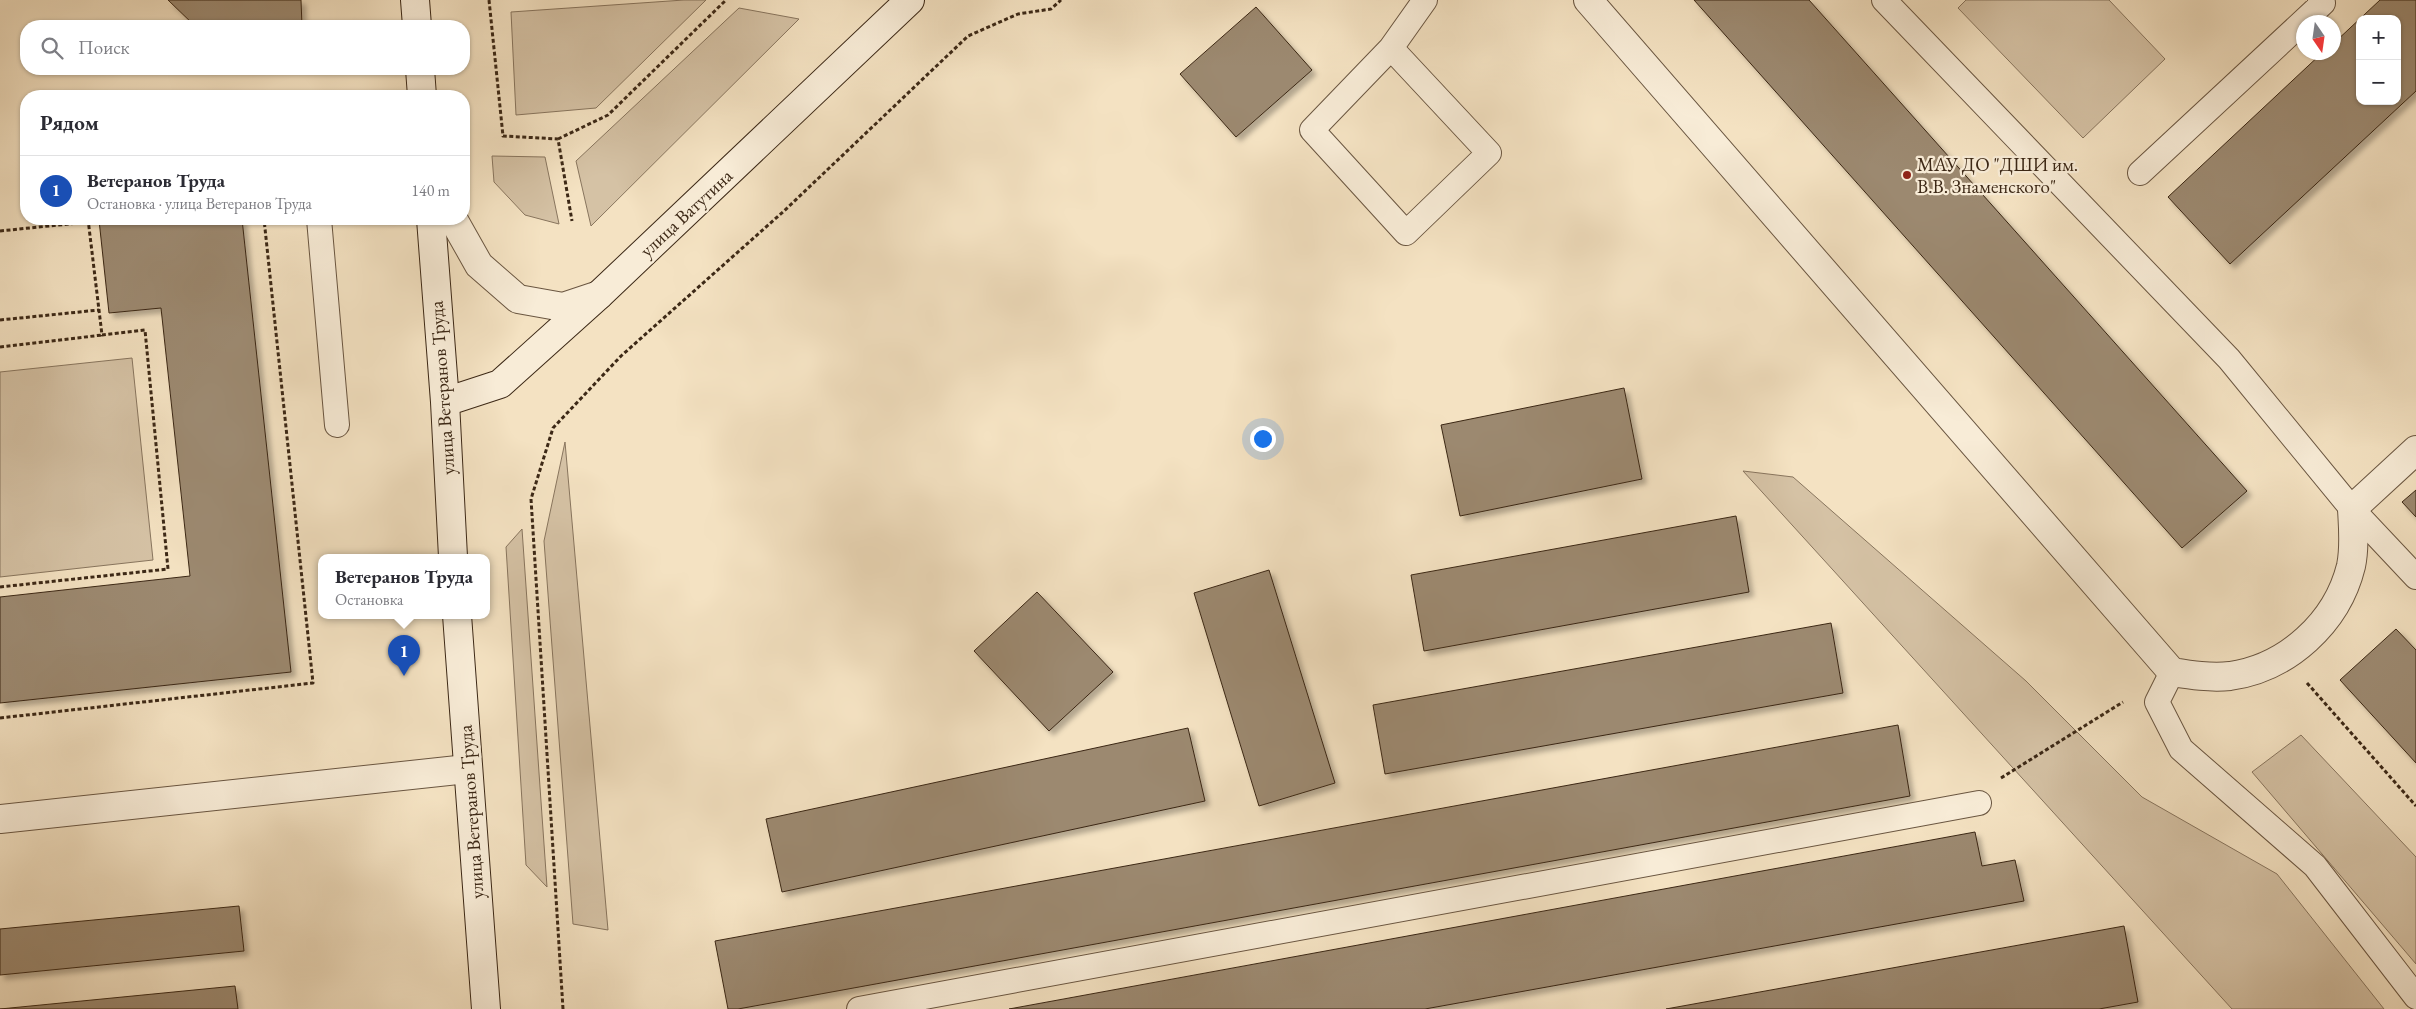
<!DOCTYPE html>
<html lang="ru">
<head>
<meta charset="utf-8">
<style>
	body { margin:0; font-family:"EB Garamond",serif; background:#f7f7f7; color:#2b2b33 }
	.controls { position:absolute; right:15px; top:15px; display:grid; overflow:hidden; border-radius:10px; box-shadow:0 1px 4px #0004 }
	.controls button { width:45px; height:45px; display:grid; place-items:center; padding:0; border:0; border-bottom:1px solid #e1e1e2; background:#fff; color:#2b2b33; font:25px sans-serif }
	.compass { position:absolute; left:2296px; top:15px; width:45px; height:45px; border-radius:50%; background:#fff; box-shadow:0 1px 4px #0004; rotate:167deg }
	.you { position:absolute; left:1262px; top:438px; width:18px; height:18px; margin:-12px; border:4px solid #fff; border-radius:50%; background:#1a73e8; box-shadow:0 0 0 8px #1a73e833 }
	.badge { display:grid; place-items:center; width:32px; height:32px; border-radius:50%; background:#db2777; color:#fff; font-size:16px; font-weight:700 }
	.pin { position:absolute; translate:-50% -41px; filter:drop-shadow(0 1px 2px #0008) }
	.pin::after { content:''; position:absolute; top:26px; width:18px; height:15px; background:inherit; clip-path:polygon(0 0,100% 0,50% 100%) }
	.popup { position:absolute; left:318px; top:554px; width:172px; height:65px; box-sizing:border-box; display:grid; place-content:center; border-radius:10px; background:#fff; filter:drop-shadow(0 1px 4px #0005); font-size:16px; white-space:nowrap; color:#7c7c81 }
	.popup b { font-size:19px; color:#2b2b33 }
	.popup::after { content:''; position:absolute; left:50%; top:100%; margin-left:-10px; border:10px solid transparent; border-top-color:#fff }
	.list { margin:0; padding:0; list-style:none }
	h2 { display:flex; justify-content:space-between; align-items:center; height:65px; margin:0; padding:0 20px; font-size:21px }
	h2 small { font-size:16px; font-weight:400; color:#7c7c81 }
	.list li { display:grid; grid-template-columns:32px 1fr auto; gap:15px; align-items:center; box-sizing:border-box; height:70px; padding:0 20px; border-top:1px solid #e1e1e2 }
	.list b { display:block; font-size:19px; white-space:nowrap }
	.list p { margin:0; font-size:16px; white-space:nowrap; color:#7c7c81 }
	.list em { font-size:16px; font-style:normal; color:#7c7c81 }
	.icon { flex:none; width:28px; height:28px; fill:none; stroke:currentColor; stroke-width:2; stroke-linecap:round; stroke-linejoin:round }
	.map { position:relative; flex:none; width:2416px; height:1009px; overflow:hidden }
	.search { position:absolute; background:#fff; box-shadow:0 1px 4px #0004; left:20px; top:20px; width:450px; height:55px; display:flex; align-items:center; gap:12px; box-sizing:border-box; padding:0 18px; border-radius:20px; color:#7c7c81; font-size:19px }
	.panel { position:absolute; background:#fff; box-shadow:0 1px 4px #0004; left:20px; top:90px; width:450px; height:135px; border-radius:20px }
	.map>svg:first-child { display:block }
	.green { fill:#d5c2a5; stroke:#88755e }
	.building { fill:#9c896f; stroke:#3c2816; fill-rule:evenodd; filter:url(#shadow) }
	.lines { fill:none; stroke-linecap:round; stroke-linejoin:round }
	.lane-casing { stroke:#6a5641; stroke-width:26 }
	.street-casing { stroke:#6a5641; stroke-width:30 }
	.secondary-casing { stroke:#3c2816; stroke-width:30 }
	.path { stroke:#3c2816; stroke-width:3; stroke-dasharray:4 2.5; stroke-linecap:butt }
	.lane { stroke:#f8ecd7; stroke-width:24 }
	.street { stroke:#f8ecd7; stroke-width:28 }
	.secondary { stroke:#f8ecd7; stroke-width:28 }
	.poi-dot { fill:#8f2418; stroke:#f8ecd7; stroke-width:2 }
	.labels { text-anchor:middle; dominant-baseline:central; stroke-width:4.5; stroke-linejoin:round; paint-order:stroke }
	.poi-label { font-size:19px; fill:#3c2816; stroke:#f8ecd7; text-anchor:start }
	.street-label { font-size:19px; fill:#3c2816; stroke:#f8ecd7 }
</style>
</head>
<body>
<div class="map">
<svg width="2416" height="1009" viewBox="0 0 2416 1009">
	<defs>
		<filter id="shadow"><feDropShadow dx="4.5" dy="4.5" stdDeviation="2.5" flood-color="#0004"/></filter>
	</defs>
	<rect width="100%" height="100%" fill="#f4e2c2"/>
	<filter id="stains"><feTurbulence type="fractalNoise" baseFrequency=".004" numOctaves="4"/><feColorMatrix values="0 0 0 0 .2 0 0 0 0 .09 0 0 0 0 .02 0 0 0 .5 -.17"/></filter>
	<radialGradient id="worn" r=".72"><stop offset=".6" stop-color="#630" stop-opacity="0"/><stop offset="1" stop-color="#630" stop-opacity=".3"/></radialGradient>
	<!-- green -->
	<path class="green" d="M684,0H706L596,108L516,115L511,12Z
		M1966,0H2109L2165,59L2083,138L1958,8Z
		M739,8L799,19L591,226L576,161Z
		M492,156L545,157L559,224L525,215L494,182Z
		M132,358L153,560L0,577V372Z
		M565,442L608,930L573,924L544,541Z
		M1743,471L1793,477L2026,681L2142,797L2277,874L2384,1009H2232Z
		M522,529L547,887L526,865L506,547Z
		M2301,735L2416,857V964L2252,772Z"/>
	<!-- building -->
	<path class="building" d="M168,0H301L302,26H195Z
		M1694,0H1809L2247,491L2182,548Z
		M2380,0H2416V91L2230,264L2168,197L2323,52H2334V43ZM2360,19H2397V101H2360Z
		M1256,7L1312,70L1236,137L1180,74Z
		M111,219H242L291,672L0,703V597L190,576L161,308L109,313L99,220Z
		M1624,388L1642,479L1460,516L1441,425Z
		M2416,490V517L2402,502Z
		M1736,516L1749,592L1424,651L1411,575Z
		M1269,570L1335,783L1259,806L1194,593Z
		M1037,592L1113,672L1049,731L974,651Z
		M1831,623L1843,693L1385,774L1373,705Z
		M2396,629L2416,650V763L2340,680Z
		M1898,725L1910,796L738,1009H728L715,941Z
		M1188,728L1205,801L782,892L766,819Z
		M1975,832L1982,866L2015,860L2024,901L1425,1009H1009Z
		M239,906L244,951L0,975V929Z
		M2124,926L2138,1002L2099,1009H1666Z
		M235,986L238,1009H0Z"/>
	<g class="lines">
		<defs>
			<path id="lane" d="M1884,0L2229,359L2352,509L2416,577
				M1391,48L1489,153L1406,233L1312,130L1391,48L1425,0
				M2140,173L2323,3L2320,0
				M319,219L337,425
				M2172,672L2157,702L2181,749L2315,866L2416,997
				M859,1009L1979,803"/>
			<path id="street" d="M1588,0L2172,672C2191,675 2210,678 2230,676C2287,668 2337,623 2351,566C2355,547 2353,528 2352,509L2416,450
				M453,219L479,265L518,299L563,307L599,295
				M0,819L467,769"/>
			<path id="secondary" d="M415,0L417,26
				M420,69L422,96
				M431,219L445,402L453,557
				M445,402L500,384L599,295L910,0
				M457,615L486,1009"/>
		</defs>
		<!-- lane casing -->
		<use href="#lane" class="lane-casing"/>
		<!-- street casing -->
		<use href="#street" class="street-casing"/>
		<!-- secondary casing -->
		<use href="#secondary" class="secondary-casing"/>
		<!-- path -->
		<path class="path" d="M489,0L503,136L558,139L572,221
			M558,139L608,115L726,0
			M0,231L88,222
			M0,320L99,310
			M0,347L102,335
			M0,587L168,569L145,330L102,335L88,219
			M2307,683L2416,806
			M0,718L313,683L264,219
			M2001,778L2123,702
			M563,1009L531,499L553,428L621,356L784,211L968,36L1018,14L1051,9L1061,0"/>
		<!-- lane -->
		<use href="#lane" class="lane"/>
		<!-- street -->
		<use href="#street" class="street"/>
		<!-- secondary -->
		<use href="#secondary" class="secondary"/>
	</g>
	<!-- markers -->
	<circle class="poi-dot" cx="1907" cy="175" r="5"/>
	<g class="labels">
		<!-- poi labels -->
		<g class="poi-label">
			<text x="1917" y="164">МАУ ДО "ДШИ им.<tspan x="1917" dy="22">В.В. Знаменского"</tspan></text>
		</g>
		<!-- street labels -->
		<g class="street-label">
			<text transform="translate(686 213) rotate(-43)">улица Ватутина</text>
			<text transform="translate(442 388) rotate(-94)">улица Ветеранов Труда</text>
			<text transform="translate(471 812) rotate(-94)">улица Ветеранов Труда</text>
		</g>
	</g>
	<rect width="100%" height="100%" filter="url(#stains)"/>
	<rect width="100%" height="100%" fill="url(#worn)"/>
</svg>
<div class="controls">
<button>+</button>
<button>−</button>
</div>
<svg class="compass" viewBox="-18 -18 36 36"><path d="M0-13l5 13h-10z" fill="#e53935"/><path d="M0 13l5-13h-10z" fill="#7c7c81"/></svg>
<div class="you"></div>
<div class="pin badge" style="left:404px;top:676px;background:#1a4fb4">1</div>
<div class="popup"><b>Ветеранов Труда</b>Остановка</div>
<div class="search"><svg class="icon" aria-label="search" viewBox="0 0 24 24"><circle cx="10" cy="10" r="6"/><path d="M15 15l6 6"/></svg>Поиск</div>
<section class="panel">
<h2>Рядом<small></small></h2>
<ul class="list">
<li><span class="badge" style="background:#1a4fb4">1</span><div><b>Ветеранов Труда</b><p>Остановка · улица Ветеранов Труда</p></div><em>140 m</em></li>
</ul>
</section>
</div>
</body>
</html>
